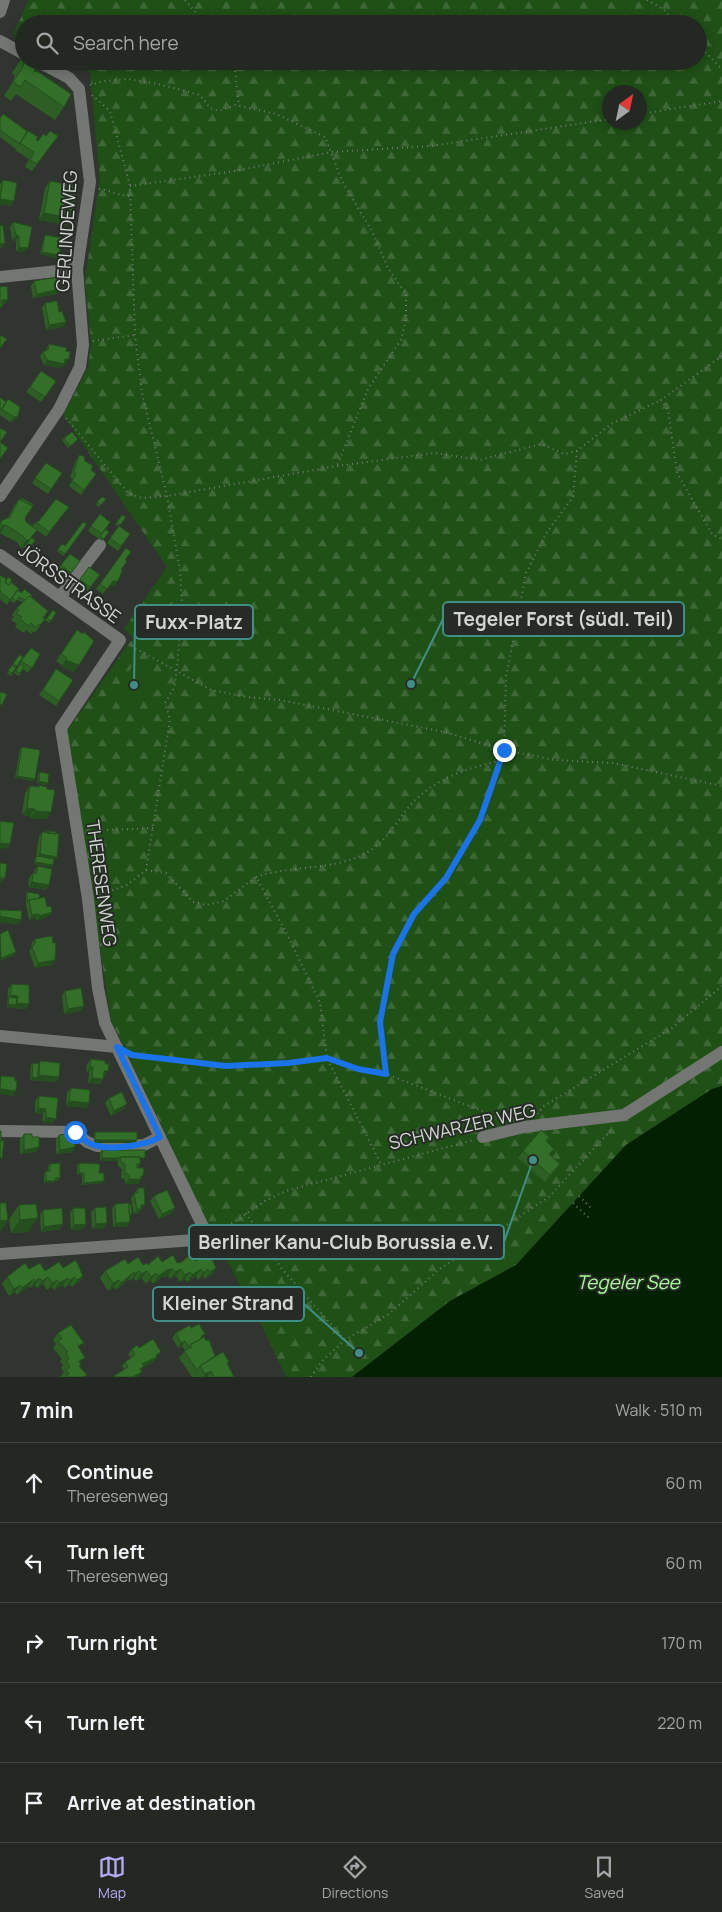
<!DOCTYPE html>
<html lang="en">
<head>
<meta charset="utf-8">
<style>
	body { margin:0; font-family:Manrope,sans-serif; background:#2c302b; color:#f1f3f6 }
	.compass { position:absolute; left:602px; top:85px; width:45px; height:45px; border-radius:50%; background:#242823; box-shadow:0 2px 12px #0003; rotate:33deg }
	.stop { position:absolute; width:15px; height:15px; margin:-11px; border:4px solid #1a73e8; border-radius:50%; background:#fff }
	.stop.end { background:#1a73e8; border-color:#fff; box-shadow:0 1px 5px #0008 }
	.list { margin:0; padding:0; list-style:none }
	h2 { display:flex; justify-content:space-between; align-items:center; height:65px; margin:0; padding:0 20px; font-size:21px }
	h2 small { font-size:16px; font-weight:400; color:#a3a6a6 }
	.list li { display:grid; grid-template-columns:32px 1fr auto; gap:15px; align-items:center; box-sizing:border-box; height:80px; padding:0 20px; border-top:1px solid #414441 }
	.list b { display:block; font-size:19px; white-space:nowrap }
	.list p { margin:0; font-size:16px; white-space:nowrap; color:#a3a6a6 }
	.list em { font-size:16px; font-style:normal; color:#a3a6a6 }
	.icon { flex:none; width:28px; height:28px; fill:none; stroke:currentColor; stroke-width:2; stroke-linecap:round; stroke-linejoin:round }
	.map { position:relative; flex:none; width:722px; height:1377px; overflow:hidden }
	.search { position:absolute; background:#242823; box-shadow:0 2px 12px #0003; left:15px; right:15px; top:15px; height:55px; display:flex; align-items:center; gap:12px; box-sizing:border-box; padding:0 18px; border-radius:28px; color:#a3a6a6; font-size:19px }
	.sheet { height:465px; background:#242823 }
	nav { display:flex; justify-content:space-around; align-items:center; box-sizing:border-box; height:70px; border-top:1px solid #414441; background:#242823; font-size:14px; color:#a3a6a6 }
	nav a { display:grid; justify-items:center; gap:2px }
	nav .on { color:#b7abf8 }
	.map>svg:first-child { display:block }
	.forest { fill:url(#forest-firs); fill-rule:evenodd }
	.pitch { fill:#1f5016 }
	.water { fill:#032100 }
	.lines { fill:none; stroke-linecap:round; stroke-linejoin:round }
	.path { stroke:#747973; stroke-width:2; stroke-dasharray:1 4; stroke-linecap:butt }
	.minor { stroke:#737672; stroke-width:12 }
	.wall { fill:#2d5f24 }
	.shaded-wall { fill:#244e1d }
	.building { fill:#346f2a; stroke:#244e1d }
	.route { stroke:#1a73e8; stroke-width:6 }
	.labels { text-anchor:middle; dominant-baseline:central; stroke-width:4; stroke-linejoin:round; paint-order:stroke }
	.street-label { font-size:18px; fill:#d3d7d3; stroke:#262c25 }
	.water-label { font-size:19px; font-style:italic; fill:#a8f99a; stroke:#262c25 }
	.leader { fill:none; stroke:#408e87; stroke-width:2 }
	.callout-dot { fill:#408e87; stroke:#262c25; stroke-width:2 }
	.callout { fill:#262c25; stroke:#408e87; stroke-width:2 }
	.callout-label { font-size:19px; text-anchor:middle; font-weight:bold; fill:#d3d7d3 }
</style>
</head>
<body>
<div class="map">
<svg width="722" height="1377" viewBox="0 0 722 1377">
	<defs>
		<pattern id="forest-firs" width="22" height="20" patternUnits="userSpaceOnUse" patternTransform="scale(1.25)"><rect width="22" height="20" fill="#1f5016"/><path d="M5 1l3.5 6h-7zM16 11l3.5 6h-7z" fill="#3f6837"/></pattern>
	</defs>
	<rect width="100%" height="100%" fill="#30362f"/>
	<!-- forest -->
	<path class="forest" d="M29,0H722V1086L712,1089L626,1145L516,1265L450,1301L352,1377H286L263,1328L215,1238L111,1020L67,731L133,638L124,629L167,567L63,415L88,368L91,343L85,280L100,179L90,72L68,61H698V24H24V40L13,34ZM610,92H640V122H610Z"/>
	<!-- pitch -->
	<path class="pitch" d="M135,661L155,672L134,710L114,698Z"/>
	<!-- water -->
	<path class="water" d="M722,1086V1377H352L450,1301L516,1265L626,1145L712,1089Z"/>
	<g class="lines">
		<!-- path -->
		<path class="path" d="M185,0L204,22L208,24
			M647,0L663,9L677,24
			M698,45L722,69
			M234,61L239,106
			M90,85L104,81L129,79L158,84L200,95L210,108L219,111L235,105L276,114L325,137L343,183L372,231L388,268L406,294V319L401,340L368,389L337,466
			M92,95L110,111L130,186L135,335L142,393L167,496L180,571L182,604L177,669L174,688L165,703L170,720L146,870L127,885L99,895
			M640,114L722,101
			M130,186L229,172L332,152L431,146L610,119
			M99,189C112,190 115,195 130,196
			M93,341L135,335
			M722,356L661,400L668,410L677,473L712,534L722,539
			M66,418L128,493L142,498L167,496L337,466L435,453L480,460L541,444L564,454L577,451L611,424L661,400
			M131,646L211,690L247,697L280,700L445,732L504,750L555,760L613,763L722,786
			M87,831L153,828
			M146,870L166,873L193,902L206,905L224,901L256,877L288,936L320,1003L327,1058L381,1164
			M256,877C292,864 338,872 371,850C389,838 399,817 414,801C438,778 467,768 499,761
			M132,1055L226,1066L288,1063L327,1058L358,1069L386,1074L506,1120
			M386,1074L380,1022L393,954L414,914L446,878L480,820L504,750L506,677L526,573L547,532L573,497L577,451
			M537,1114L544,1106L672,1028L722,986
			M579,1196L591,1208
			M573,1203L590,1219
			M246,1213L282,1269L345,1340
			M219,1232L265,1201L286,1191L473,1140
			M311,1377L321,1362L345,1340L389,1314L441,1268L549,1197L613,1128"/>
		<!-- minor -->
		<path class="minor" d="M0,12L4,0
			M0,41L24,54
			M0,277L77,269
			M0,496L59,409L80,367L83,345L77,269L90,182L79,89L69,78L37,61
			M0,555L120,640L61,728L88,899L98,988L105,1023L209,1239L0,1254
			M60,597L100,545
			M0,1036L117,1047
			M0,1131L75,1132L87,1142L97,1146L144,1145L160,1137
			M483,1137L524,1127L624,1115L722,1052"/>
	</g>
	<!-- wall -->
	<path class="wall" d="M24,55L34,72L64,107L55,120L16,94L11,101L4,96L13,81L15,75L12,73Z
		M0,118L38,141L46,136L50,131L58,136L32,171L25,167L29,159L15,150L16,149L0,137Z
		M3,180L14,201L11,206L0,204V184Z
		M50,181L66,225L39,220L45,188Z
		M13,222L32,227L24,252L16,251V241L12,240L10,227Z
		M45,235L57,258L40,254L44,237Z
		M34,281L60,289L57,294L33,298L31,286Z
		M45,303L59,312L66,322L63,327L46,330L42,308Z
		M49,344L65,364H64L61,368L44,365L40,356L43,352L45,351Z
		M41,371L56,381L41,402L26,392Z
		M0,397L18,416L14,421L10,422L0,415Z
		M64,438L78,439L76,442L68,448L62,440Z
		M79,455L85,461L91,470L96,474L81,495L69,486L73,479L70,477L76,460Z
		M46,463L62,473L48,494L32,483Z
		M19,499L26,522L32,526L36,522L69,507L46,537L37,530L31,538L35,540L28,550L24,547H25L21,548L18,543L0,533V523L1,521L8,518L14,506Z
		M106,499L99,507L96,505L97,502Z
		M100,514L105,529L109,532L102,541L88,531Z
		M122,515L126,517L119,526L130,534L118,551L107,543L119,527L115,524Z
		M87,524L63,556L57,551L62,544L65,546Z
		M126,548L125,560L114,586H109L103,594L96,589Z
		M70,554L80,561L68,578L57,570Z
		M89,567L100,575L87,592L77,584Z
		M0,571V575L11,582L15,593H22L31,597L43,618L45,619L35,633L34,631L31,634L26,630L24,633L15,627L17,624L11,620L14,617L12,615L17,608L23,602L17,600L14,603L10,600L7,605L0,599Z
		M53,610L56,613L49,623L45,620Z
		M72,637L74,672L61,667L62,665L56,661Z
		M31,648L40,654L28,673L23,669L19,676L14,673L18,667V666Z
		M19,655L23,657L11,676L7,673Z
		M56,669L73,680L56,706L39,695Z
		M22,747L35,779L33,781L15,778L20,749Z
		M40,772L46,785L37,783L38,774Z
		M39,785L47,789L51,812L46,819L30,818V816L22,815L25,793L30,786L38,787Z
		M47,831L57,857L53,861L51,867L34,864L35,858L36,856L39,837L42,832H46Z
		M38,866L49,885L46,890L28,887L29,878L33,873L34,874V871Z
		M27,892L40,898L49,916L36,921V918L29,920L26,904V894Z
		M35,939L55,960L52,965L35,968L29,951L32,947L31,944Z
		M12,984L29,1004L26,1009L7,1007L8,989Z
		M65,991L84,1006L80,1011L64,1014L62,995Z
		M91,1059L105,1076H104L100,1084L88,1083L89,1072H86L87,1064Z
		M40,1061L59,1077L56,1082L30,1080L31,1065L33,1063L39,1064Z
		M71,1088L89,1103L86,1108L66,1106L67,1093Z
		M39,1096L58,1098L53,1123L42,1122L43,1114L35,1113V1101Z
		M109,1098L124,1109L111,1116L105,1103Z
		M95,1132L137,1140L135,1143H94V1134Z
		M24,1134L32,1137L36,1152L20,1154V1139Z
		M59,1135L68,1137L75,1147L72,1152L56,1154V1139Z
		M102,1150L143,1161H140V1164L137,1168L143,1176L138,1184H125V1180L121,1178L122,1169L118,1166V1161H100V1152Z
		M523,1151L550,1155L555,1171L545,1182L518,1158Z
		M79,1163L99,1173L102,1183L82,1185V1175H77V1165Z
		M50,1164L59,1180L55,1181L53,1183H44V1174L46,1171H48V1166Z
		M138,1188L142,1210H141L138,1214H134L131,1198Z
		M154,1196L172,1213L159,1219L150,1201Z
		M115,1204H129L130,1216L126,1227H113L112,1208Z
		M19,1205L28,1232L11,1233L9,1219Z
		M73,1208L86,1224L83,1229L71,1230L70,1213Z
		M95,1208L104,1228L92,1229L91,1212Z
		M43,1210L63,1224L60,1229L41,1232L40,1215Z
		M196,1261L216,1268L211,1275L205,1279L203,1276L198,1280L196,1276L187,1282L185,1279L180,1282L176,1276L170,1279L168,1276L162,1277L153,1284L151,1280L146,1284L142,1278L136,1281L134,1278L130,1281L129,1279L116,1290L114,1287L108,1291L100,1278L105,1271L128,1264L148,1265L162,1262L177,1263Z
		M63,1268L83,1276L78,1283L72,1287L70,1284L65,1288L63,1285L54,1290L52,1287L47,1290L43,1284L37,1288L35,1285L30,1288L29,1286L17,1295L15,1292L9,1296L2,1284L7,1277L29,1269L45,1271Z
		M191,1328L202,1338L215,1356L227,1364L234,1377H192L179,1358L185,1351L182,1346L178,1348L172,1338L176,1333Z
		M58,1333L79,1349L80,1367L86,1377H60L64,1372L61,1368L63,1365L60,1361L62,1359L53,1348L56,1344L53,1340Z
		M139,1348L157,1357L154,1362L143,1367L138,1377H113L124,1370L122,1366L125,1362L131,1358L128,1354L132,1349Z"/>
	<!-- shaded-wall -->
	<path class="shaded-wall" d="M0,199L14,201L11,206L0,204Z
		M44,213L71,218L66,225L39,220Z
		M16,235L19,236L16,241L12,240Z
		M5,243L2,248H0V244Z
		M19,247L28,248L24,252L16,251Z
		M42,252L59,255L57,258L40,254Z
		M60,289L57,294L33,298L37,294Z
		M2,300H8L5,304L0,305Z
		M66,322L63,327L46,330L49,325Z
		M65,359H69L61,368L44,365L47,360Z
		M18,416L14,421L10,422L14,417Z
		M6,525L1,532L0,533V528L2,526Z
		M26,540H29L24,547L21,548Z
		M113,581H118L114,586H109L103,594Z
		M66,660L79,665L74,672L61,667Z
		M17,776L35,779L33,781L15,778Z
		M39,781L48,783L46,785L37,783Z
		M27,808L35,809L30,816L22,815Z
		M35,811L51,812L46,819L30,818Z
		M0,843L10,844L7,849L0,848Z
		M40,854L57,857L53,861L36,858Z
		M35,862L53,865L51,867L34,864Z
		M0,878H5L1,882H0Z
		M32,882L49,885L46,890L28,887Z
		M52,912L49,916L36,921L39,916Z
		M39,914L36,918L29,920L32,915Z
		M0,916L21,920L18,925L0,922Z
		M16,952L13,956L0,961L1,958Z
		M55,960L52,965L35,968L38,963Z
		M10,995L18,996L15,1000L9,997L7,1000Z
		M17,1003L29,1004L26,1009L7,1007L8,1004L16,1005Z
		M84,1006L80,1011L64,1014L68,1009Z
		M90,1067H93L89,1072H86Z
		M104,1071H108L105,1076H101Z
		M39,1075L59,1077L56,1082L30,1080L32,1077L37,1078Z
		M92,1078L103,1079L100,1084L88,1083Z
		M0,1089L16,1091L13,1096L0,1094Z
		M69,1101L89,1103L86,1108L66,1106Z
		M127,1104L124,1109L111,1116L114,1111Z
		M38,1108L46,1109L43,1114L35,1113Z
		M46,1117L56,1119L53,1123L42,1122Z
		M95,1140H137L135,1143H94Z
		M39,1147L36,1152L20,1154L24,1150Z
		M75,1147L72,1152L56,1154L60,1150Z
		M102,1158H119L118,1161H100Z
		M560,1164L555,1171L545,1182L550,1175Z
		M79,1173H84L82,1175H77Z
		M141,1176H143L138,1184H125L129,1179Z
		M46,1181H55L53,1183H44Z
		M104,1181L102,1183L82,1185L84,1183Z
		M141,1205H145L138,1214H134Z
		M175,1208L172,1213L159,1219L162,1214Z
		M38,1218L28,1232L11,1233L20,1220Z
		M8,1220L0,1232V1221Z
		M130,1222L126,1227H113L116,1223Z
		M107,1223L104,1228L92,1229L96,1224Z
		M63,1224L60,1229L41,1232L44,1227Z
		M86,1224L83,1229L71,1230L74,1225Z
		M216,1268L211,1275L205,1279L210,1272Z
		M173,1269L168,1276L162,1277L153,1284L158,1276L167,1270Z
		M181,1269L176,1276L170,1279L175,1272Z
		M201,1269L196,1276L187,1282L192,1275Z
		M208,1269L203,1276L198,1280L203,1273Z
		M139,1271L134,1278L130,1281L135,1274Z
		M147,1271L142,1278L136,1281L141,1274Z
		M134,1272L129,1279L116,1290L121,1283Z
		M190,1272L185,1279L180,1282L185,1275Z
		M156,1273L151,1280L146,1284L151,1277Z
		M83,1276L78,1283L72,1287L77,1280Z
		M48,1277L43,1284L37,1288L42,1281Z
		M75,1277L70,1284L65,1288L70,1280Z
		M40,1278L35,1285L30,1288L35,1281Z
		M68,1278L63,1285L54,1290L59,1283Z
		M34,1279L29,1286L17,1295L22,1288Z
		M57,1280L52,1287L47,1290L52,1283Z
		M119,1280L114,1287L108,1291L113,1283Z
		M20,1285L15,1292L9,1296L14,1289Z
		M185,1341L182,1346L178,1348L181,1343Z
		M161,1352L157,1356L153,1359L157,1357L154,1362L143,1367L140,1371L136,1374L142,1364Z
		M211,1371L207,1377H203L205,1374Z
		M142,1372L138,1377H133L134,1376Z"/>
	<!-- building -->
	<path class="building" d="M24,61H39L34,72L37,71L71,94L64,107L25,80L21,87L13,82L23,67L24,62Z
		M3,114L27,131L20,144L0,130V118Z
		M28,131L38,137L36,140L38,141L43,134L46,136L50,131L58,136L37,164L30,160L34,152L20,143Z
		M3,180L17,183L14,201L0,199Z
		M50,181L77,186L71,218L44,213Z
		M13,222L32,227L28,248L19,247V236L16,235Z
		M3,225L5,243L0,244V226Z
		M45,235L62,238L59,255L42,252Z
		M58,277L60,289L37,294L34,281Z
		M7,286L8,300H2V307L0,308V287Z
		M57,301L59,312L62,311L66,322L49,325L45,303Z
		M0,335L7,339L0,348Z
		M49,344L67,348L66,351L70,352L69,359H65L64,364L47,360L43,352L48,350Z
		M41,371L56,381L45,397L30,387Z
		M0,397L6,402L1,410L0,409Z
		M8,399L20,407L18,416L14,417L2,409Z
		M0,428L7,432L0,442Z
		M72,432L78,439L70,446L64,438Z
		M0,442L8,448L0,459Z
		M79,455L84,456L85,461L93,466L91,470L96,474L84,490L72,481L76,474L74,472Z
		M46,463L62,473L51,489L35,478Z
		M102,497L106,499L101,505L97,502Z
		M22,498L34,505L33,506L21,500Z
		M19,499L33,506L25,518L26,522L37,530L29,540H26L23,536L6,525L2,526L1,521L10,517Z
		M56,499L69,507L49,532L36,522L39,521Z
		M100,514L110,522L102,534L91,526Z
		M122,515L126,517L120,525L117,522Z
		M83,522L87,524L65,554L58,549L62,544L65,546Z
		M119,526L130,534L121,546L110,538Z
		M105,529L109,532L104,539L100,536Z
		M31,538L35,540L30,548L26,545Z
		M126,548L131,552L125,560L127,561L121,570L122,571L118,581H113L107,589L100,584Z
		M70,554L80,561L71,573L61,565Z
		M89,567L100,575L90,587L80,579Z
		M0,575L6,579L5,583L9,585L11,582L19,589L10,600L0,591Z
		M8,577L12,580L9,585L5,583Z
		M24,589L32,595L31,597L29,596L25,600L19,597L16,601L12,598L17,590L22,593Z
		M29,596L31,597L48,611L43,618L45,619L40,625L39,624L36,627L31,623L29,626L20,619L22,617L16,613L19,610L17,608Z
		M53,610L56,613L51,621L47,618Z
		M77,630L83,634L84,632L94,641L79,665L66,660L67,658L61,654Z
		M31,648L40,654L32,668L21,661Z
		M19,655L23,657L17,666L13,664Z
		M20,664L24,667L20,673L16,671Z
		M12,665L16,668L12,673L8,671Z
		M56,669L73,680L59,701L43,690Z
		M0,692L7,694L2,705L0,704Z
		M22,747L40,750L35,779L17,776Z
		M40,772L49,774L48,783L39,781Z
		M39,785L47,787V789L55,790L51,812L35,811V809L27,808L30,786L39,787Z
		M0,821L14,823L10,844L0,843Z
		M47,831L56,832V834L47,833Z
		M42,832L59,834L57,857L40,854Z
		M37,856L54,859L53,865L35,862Z
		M0,863L7,864L5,878H0Z
		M38,866L52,869L49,885L32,882L33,873L36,874Z
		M27,892L39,894L40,898L29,900L28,902Z
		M45,897L47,907L51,906L52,912L39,916V914L32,915L29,900Z
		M0,910L22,911L21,920L0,916Z
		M8,930L16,952L1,958L0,934Z
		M52,936L53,943H56L55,960L38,963L32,946L35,944V939Z
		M12,984L29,985V1004L17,1003L18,996L10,995Z
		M81,988L84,1006L68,1009L65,991Z
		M9,997L17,998L16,1005L8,1004Z
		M91,1059L105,1061V1064H109L108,1071H104L103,1079L92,1078L93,1067H90Z
		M40,1061L60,1063L59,1077L39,1075Z
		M33,1063L39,1064L37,1078L32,1077Z
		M1,1076L15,1077V1081H17L16,1091L0,1089Z
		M71,1088L90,1090L89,1103L69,1101Z
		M122,1092L127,1104L114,1111L109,1098Z
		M39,1096L58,1098L56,1119L46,1117V1109L38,1108Z
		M541,1130L549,1137L546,1141L554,1149L549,1154L560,1164L550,1175L523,1151Z
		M0,1131H1V1141H4L2,1158H0Z
		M95,1132H137V1140H95Z
		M24,1134H32V1137H39V1147L24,1150Z
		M67,1134L68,1137H75V1147L60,1150L59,1135Z
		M102,1150H145V1158H140V1157H120L119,1158H102Z
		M120,1157H140V1164H137V1168H144L143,1176H141V1179H129V1175L125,1173V1164L121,1162Z
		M60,1163V1178H55V1181H46V1171H50V1164Z
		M79,1163L100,1164L99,1173H104V1181L84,1183V1173H79Z
		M138,1188H144L145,1205H141V1209H137L134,1193H138Z
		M167,1190L175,1208L162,1214L154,1196Z
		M0,1203H6L8,1220L0,1221Z
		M129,1203L130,1222L116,1223L115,1204Z
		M36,1204L38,1218L20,1220L19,1205Z
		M129,1204H131L132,1214H129Z
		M106,1207L107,1223L96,1224L95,1208Z
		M62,1208L63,1224L44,1227L43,1210Z
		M73,1208H85L86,1224L74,1225Z
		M209,1252L216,1268L210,1272L208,1269L203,1273L201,1269L192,1275L190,1272L185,1275L181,1269L175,1272L173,1269L167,1270L158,1276L156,1273L151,1277L147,1271L141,1274L139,1271L135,1274L134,1272L121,1283L119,1280L113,1283L105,1271L125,1259L128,1264L138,1257L143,1265L147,1263L148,1265L158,1256L162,1262L173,1255L177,1263L182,1262L191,1254L196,1261Z
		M76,1260L83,1276L77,1280L75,1277L70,1280L68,1278L59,1283L57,1280L52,1283L48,1277L42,1281L40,1278L35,1281L34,1279L22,1288L20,1285L14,1289L7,1277L25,1263L29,1269L40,1263L45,1271L59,1262L63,1268Z
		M199,1324L205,1334L201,1336L202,1338L190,1345L189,1347L185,1341L181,1343L176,1333L190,1325L191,1328Z
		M71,1325L84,1343L78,1346L85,1358L79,1361L81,1365L79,1366L87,1375L84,1377H66V1376L69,1374L66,1370L70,1367L66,1361L69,1359L66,1353L68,1352L58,1341L62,1338L58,1333Z
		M204,1337L206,1341L209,1340L215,1356L200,1366L197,1370L184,1351L192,1347L190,1345Z
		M153,1339L161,1352L156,1355L157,1357L142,1364L144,1366L140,1369L142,1372L134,1376L135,1377H114V1376L128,1367L125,1362L135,1355L132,1349L137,1345L139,1348Z
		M223,1352L229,1362L227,1363L234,1377H214L211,1371L205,1374L200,1366Z"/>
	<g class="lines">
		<!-- route -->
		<path class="route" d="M75,1132C81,1135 84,1141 91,1144C107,1151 145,1146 160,1137L117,1047L132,1055L226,1066L288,1063L327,1058L358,1069L386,1074L380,1022L393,954L414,914L446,878L480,820L504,750"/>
	</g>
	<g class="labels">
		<!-- street labels -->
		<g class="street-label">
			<text transform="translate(66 231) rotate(-86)">GERLINDEWEG</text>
			<text transform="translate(70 583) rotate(36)">JÖRSSTRASSE</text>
			<text transform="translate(102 883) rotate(82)">THERESENWEG</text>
			<text transform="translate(462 1126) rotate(-13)">SCHWARZER WEG</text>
		</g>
		<!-- water labels -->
		<g class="water-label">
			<text x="628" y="1282">Tegeler See</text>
		</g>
	</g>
	<!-- callouts -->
	<path class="leader" d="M411 684L443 619M134 685L135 622M533 1160L504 1242M359 1353L304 1304"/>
	<g class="callout-dot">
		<circle cx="411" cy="684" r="5"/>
		<circle cx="134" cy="685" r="5"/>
		<circle cx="533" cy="1160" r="5"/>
		<circle cx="359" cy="1353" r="5"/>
	</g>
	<g class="callout">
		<rect x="443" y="602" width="241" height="34" rx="5"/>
		<rect x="135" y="605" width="118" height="34" rx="5"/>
		<rect x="189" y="1225" width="315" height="34" rx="5"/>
		<rect x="153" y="1287" width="151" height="34" rx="5"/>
	</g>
	<g class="callout-label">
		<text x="564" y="626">Tegeler Forst (südl. Teil)</text>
		<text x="194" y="629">Fuxx-Platz</text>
		<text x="346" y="1249">Berliner Kanu-Club Borussia e.V.</text>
		<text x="228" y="1310">Kleiner Strand</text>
	</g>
</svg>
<svg class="compass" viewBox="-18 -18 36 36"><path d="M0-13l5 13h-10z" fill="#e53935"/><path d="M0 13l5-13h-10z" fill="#a3a6a6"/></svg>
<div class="stop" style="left:75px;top:1132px"></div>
<div class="stop end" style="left:504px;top:750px"></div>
<div class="search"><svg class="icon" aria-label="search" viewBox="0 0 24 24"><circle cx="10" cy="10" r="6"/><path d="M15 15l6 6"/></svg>Search here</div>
</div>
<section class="sheet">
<h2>7 min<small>Walk · 510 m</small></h2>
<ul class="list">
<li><svg class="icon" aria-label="ahead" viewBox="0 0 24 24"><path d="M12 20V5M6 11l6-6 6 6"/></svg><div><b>Continue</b><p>Theresenweg</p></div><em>60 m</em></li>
<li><svg class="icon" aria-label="left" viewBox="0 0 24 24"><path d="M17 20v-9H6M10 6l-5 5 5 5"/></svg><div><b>Turn left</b><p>Theresenweg</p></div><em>60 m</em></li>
<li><svg class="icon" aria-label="right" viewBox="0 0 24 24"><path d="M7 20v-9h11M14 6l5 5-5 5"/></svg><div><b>Turn right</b></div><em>170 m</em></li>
<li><svg class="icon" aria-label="left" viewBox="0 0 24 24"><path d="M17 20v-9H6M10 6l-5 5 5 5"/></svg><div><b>Turn left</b></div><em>220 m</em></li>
<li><svg class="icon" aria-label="arrive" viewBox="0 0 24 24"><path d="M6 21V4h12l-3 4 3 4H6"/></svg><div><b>Arrive at destination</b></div></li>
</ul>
</section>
<nav>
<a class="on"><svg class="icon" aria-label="map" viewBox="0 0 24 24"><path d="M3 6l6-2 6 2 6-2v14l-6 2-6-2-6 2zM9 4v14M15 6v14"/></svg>Map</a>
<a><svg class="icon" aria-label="directions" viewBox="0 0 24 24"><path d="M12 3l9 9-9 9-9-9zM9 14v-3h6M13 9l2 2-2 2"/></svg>Directions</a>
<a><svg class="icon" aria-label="saved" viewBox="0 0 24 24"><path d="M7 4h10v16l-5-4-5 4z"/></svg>Saved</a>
</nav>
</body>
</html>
